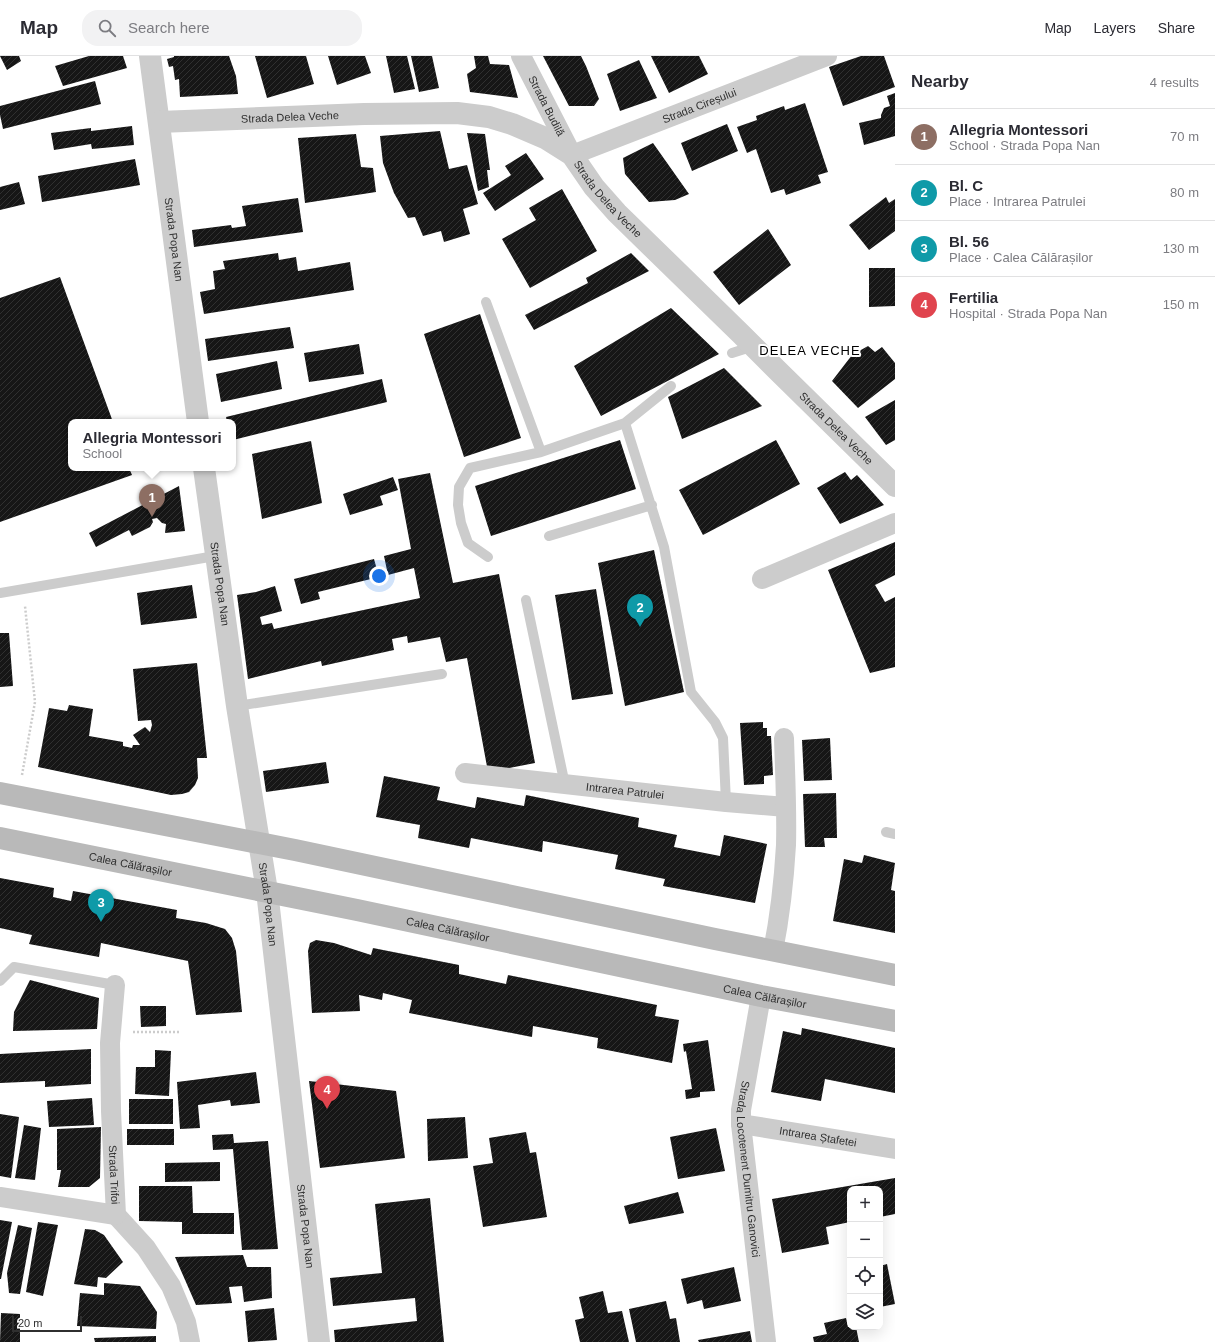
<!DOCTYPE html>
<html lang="en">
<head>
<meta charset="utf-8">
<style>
	body { margin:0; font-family:Arial,sans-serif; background:#f2f2f3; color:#2b2b33 }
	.controls { position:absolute; right:12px; bottom:12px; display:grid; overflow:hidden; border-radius:8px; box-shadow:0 4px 16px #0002 }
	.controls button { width:36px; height:36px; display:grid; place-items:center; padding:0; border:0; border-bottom:1px solid #e1e1e2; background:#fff; color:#2b2b33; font:20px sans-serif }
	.scale { position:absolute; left:12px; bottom:10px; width:70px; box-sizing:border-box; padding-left:4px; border:2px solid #2f2f2f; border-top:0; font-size:11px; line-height:14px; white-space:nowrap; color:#2f2f2f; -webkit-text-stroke:3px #fff; paint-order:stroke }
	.you { position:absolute; left:379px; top:520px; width:14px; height:14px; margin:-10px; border:3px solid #fff; border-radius:50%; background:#1a73e8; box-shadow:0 0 0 6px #1a73e833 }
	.badge { display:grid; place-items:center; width:26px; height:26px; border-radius:50%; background:#f32452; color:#fff; font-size:13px; font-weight:700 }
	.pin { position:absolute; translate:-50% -33px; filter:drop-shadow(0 1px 2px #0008) }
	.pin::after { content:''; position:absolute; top:21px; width:14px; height:12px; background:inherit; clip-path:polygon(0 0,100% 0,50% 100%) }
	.popup { position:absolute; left:68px; top:363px; width:168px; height:52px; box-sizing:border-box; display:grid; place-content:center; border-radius:8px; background:#fff; filter:drop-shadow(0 1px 3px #0005); font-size:13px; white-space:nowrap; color:#7c7c81 }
	.popup b { font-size:15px; color:#2b2b33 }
	.popup::after { content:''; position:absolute; left:50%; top:100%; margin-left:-8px; border:8px solid transparent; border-top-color:#fff }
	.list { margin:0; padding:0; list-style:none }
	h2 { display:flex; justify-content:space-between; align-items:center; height:52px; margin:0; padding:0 16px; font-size:17px }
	h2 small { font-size:13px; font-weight:400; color:#7c7c81 }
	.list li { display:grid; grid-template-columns:26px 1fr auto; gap:12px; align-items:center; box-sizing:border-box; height:56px; padding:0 16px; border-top:1px solid #e1e1e2 }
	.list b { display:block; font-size:15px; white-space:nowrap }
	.list p { margin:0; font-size:13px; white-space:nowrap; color:#7c7c81 }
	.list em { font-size:13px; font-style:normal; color:#7c7c81 }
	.icon { flex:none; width:22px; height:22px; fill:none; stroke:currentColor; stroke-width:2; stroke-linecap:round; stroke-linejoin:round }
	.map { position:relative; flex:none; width:895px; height:1286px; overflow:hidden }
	header { display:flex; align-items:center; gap:24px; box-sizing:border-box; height:56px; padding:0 20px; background:#fff; border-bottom:1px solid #e1e1e2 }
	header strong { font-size:19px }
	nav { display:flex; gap:22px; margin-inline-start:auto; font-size:14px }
	.search { width:280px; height:36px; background:#f2f2f3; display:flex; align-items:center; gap:10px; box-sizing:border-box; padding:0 14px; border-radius:16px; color:#7c7c81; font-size:15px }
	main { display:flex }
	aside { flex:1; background:#fff }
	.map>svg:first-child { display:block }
	.building { fill:url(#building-hatch) }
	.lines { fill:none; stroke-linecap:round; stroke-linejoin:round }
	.path { stroke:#ccc; stroke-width:2.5; stroke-dasharray:2 2; stroke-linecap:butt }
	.service { stroke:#ccc; stroke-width:10 }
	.minor { stroke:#ccc; stroke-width:20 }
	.tertiary { stroke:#ccc; stroke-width:22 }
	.secondary { stroke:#b9b9b9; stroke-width:22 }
	.labels { text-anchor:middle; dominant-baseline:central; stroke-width:4; stroke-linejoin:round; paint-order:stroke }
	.street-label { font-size:11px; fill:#2f2f2f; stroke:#fff }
	.quarter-label { font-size:13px; letter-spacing:1px; fill:#000; stroke:#fff }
</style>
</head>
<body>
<header>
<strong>Map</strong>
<div class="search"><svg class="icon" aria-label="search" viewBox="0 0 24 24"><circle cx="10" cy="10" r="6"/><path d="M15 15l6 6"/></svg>Search here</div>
<nav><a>Map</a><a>Layers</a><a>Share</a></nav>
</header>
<main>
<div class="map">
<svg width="895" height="1286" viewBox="0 0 895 1286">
	<defs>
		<pattern id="building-hatch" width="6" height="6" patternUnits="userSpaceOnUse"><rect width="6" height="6" fill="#161616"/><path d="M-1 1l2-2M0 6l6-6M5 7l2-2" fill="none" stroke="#303030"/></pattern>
	</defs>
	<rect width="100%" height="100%" fill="#fff"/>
	<!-- building -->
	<path class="building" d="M0,0H19L21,5L7,14Z
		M89,0H123L127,12L63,30L55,10Z
		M174,0H229L236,20L238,38L180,41L179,23L175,24L173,10L169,11L167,3L174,1Z
		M255,0H306L314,28L267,42Z
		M328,0H365L371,17L337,29Z
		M386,0H407L415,33L394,37Z
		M411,0H432L439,32L419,36Z
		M474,0H488L490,8L509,9L518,42L470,36L467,18L476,12Z
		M543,0H581L586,10L599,43L594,50H569Z
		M651,0H699L708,18L669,37Z
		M861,0H884L895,31L843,50L829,11Z
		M639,4L657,42L620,55L607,18Z
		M95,25L101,48L3,73L0,59V50Z
		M895,37V80L864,89L859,67L881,62V59L884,52L890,50L887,40Z
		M805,47L828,116L818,119L821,127L786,139L784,133L771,137L756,93L747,97L737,71L757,64L756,60L784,50L785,54Z
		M727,68L738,95L692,115L681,87Z
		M132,70L134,89L92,93L91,88L54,94L51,77L91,72V75Z
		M440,75L449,113L467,109L478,148L463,153L470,178L444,186L441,175L423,180L415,161L408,162L394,137L383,107L380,80Z
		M467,77L485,78L490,114H487L489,131L478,135Z
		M356,78L361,111L373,112L376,136L305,147L298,82Z
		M653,87L689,138L675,144L649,146L625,118L623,102Z
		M526,97L544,123L495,155L483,137L511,119L505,110Z
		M135,103L140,129L42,146L38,120Z
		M19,126L25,148L0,154V131Z
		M562,133L597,195L530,232L502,183L536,164L529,152Z
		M886,141L889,147L895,143V175L869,194L849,169Z
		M298,142L303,176L194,191L192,174L231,169L232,172L246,170L242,150Z
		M768,173L791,209L739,249L713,216Z
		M278,197L279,204L296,201L298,215L350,206L354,234L204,258L200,236L215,233L213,215L225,213L223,205Z
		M631,197L649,215L534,274L525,259L588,227L586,222Z
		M869,212H895V250L869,251Z
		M60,221L113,366H71V412H129L132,419L0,466V242Z
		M671,252L719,298L601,360L574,310Z
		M480,258L521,382L464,401L424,278Z
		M290,271L294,292L208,305L205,283Z
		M359,288L364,318L309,326L304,297Z
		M868,290L875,296L882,291L895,307V323L858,352L832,325L852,299Z
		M277,305L282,333L221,346L216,318Z
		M724,312L762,350L682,383L668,341Z
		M382,323L387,346L233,384V366H227L226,361Z
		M895,344V384L886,389L865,361Z
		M620,384L636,433L491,480L475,430Z
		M776,384L800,428L703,479L679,434Z
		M311,385L322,447L262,463L252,398Z
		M845,416L851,424L857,419L884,449L840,468L817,432Z
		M430,417L453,527L499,518L535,707L488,716L467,602L446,606L440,581L408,587L407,580L392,583L394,594L322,610L321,605L248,623L237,539L256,536L275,530L282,555L260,561L262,569L272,567L274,573L420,542L414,512L388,519L384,500L411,493L398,423Z
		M393,421L398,434L380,440L383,449L350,459L343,438Z
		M179,430L185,475L165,477L166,468L162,467L157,462L152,463L153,466L150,471L132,480L129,474L96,491L89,477Z
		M895,486V519L875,529L885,546L895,541V611L870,617L828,514Z
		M654,494L684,636L625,650L598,507Z
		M374,503L379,521L318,536L320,543L301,548L294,523Z
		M192,529L197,562L141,569L137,537Z
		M596,533L613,638L572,644L555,539Z
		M0,577H9L13,630L0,631Z
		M197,607L207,702H197L198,722L195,729L189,736L182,738L171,739L38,711L49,652L67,655L69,649L93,653L89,680L123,686V690L132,692L133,689H140L133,679L145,671L150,676L152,669L151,664L138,665L133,613Z
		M763,666V672H767V680H771L773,719L764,720V728L744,729L740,667Z
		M830,682L832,724L804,725L802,684Z
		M326,706L329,727L266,736L263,715Z
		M384,720L440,731L437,744L475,752L477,741L524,750L526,739L639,762L638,771L677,779L674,791L720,800L724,779L767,788L755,847L663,830L665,823L615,813L618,799L543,785L542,796L471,782L469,792L418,782L420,769L376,761Z
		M836,737L837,782H824L825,791H805L803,738Z
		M864,799L895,807L891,834L895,835V877L833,865L844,803L862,807Z
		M0,822L54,832L53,841L71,845L73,835L177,854L176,862L206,867L225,873L232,882L236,895L242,956L196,959L188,905L101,887L99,901L29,888L32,879L0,872Z
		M316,884L334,887L371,899L373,892L459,909V918L506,928L508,919L657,949L655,960L679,964L672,1007L597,992L598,982L533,970L532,981L409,957L412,944L383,937L382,944L359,939L360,955L312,957L308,895L310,887Z
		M30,924L99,942L97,973L13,975L14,956Z
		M140,950H166V970L141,971Z
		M802,972L895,992V1037L825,1023L821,1045L771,1036L783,975L801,979Z
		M708,984L715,1035L700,1036V1041L686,1043L685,1034L692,1033L686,995L684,996L683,988Z
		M91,993V1028L45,1031V1025L0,1027V998Z
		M155,994L171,995L169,1040L135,1038L136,1011H155Z
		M256,1016L260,1047L231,1050L230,1044L198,1049L200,1072L180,1073L177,1026Z
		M309,1025L396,1035L405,1102L320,1112Z
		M92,1042L94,1069L49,1071L47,1045Z
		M129,1043H173V1068H129Z
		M0,1058L19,1061L11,1122L0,1120Z
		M465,1061L468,1102L428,1105L427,1063Z
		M24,1069L41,1072L35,1124L15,1122Z
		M101,1071L100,1122L89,1131H58L61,1114H57V1073Z
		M716,1072L725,1115L678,1123L670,1081Z
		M127,1073H174V1089H127Z
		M526,1076L530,1097L536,1096L547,1161L483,1171L473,1110L493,1107L489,1082Z
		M233,1078L234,1087L268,1085L278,1193L242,1194L233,1093L213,1094L212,1079Z
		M220,1106V1125L165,1126V1107Z
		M895,1122V1158L880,1161V1133H850V1166L826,1171L829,1188L782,1197L772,1143Z
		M139,1130H192L193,1157H234V1178H182V1166L139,1165Z
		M678,1136L684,1157L629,1168L624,1150Z
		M430,1142L444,1286H335L334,1274L417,1265L415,1242L333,1250L330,1222L382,1217L375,1148Z
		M0,1164L12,1166L1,1223H0Z
		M38,1166L58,1169L43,1240L26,1236Z
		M18,1169L32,1172L20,1238L9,1237L7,1217Z
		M85,1173L95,1174L104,1179L123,1206L106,1222L98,1221L97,1231L74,1228Z
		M243,1199L247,1211H271L272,1242L244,1246L242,1230L229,1231L232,1247L196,1249L175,1201Z
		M887,1208L895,1248L880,1251V1210Z
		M734,1211L741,1245L704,1253L702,1244L687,1248L681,1223Z
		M104,1227L140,1230L157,1256L156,1273L77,1270L80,1237L104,1239Z
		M603,1235L608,1257L622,1255L629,1286H580L575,1264L584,1262L579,1241Z
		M666,1245L670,1263L676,1262L680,1286H636L629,1253Z
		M274,1252L277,1284L248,1286L245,1255Z
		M1,1257L20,1258V1286H0Z
		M846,1262L848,1271H856L859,1286H814L813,1281L827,1278L824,1267Z
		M750,1275L752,1286H699L698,1284Z
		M156,1280V1286H95L94,1282Z"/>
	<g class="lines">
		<!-- path -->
		<path class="path" d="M22,719L35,646L25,550
			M133,976H181"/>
		<!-- service -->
		<path class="service" d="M486,246L541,396
			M732,297L754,290
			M625,367L664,491L691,636L715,666L723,682L726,746
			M549,480L652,449
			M488,501L468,487L461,467L458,449L459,431L470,412L541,396L625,367L671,330
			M0,537L215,500
			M526,544L565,729
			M237,650L442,618
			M886,776L895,778
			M0,925L14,911L115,929"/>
		<!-- minor -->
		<g class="minor">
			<path id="s1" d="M521,0L572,99L827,0"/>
			<path d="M762,523L895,467"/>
			<path id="s2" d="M465,717L726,746L786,751"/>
			<path d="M773,895C780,860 784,824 786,789C787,753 785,717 784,682"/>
			<path id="s3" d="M115,929L110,987L111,1055L116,1159L146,1192L171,1230L186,1266L190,1286"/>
			<path id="s4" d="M761,940L741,1054V1068L766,1286"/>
			<path id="s5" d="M741,1068L895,1093"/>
			<path d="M0,1141L116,1159"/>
		</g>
		<!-- tertiary -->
		<g class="tertiary">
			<path id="s6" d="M150,0L198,366"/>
			<path id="s7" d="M159,66L364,58L457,57L489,61L512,68L545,82L572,99L594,131L617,157L741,278L776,313L895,430"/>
			<path id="s8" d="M204,412L237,650L267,835L319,1286"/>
		</g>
		<!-- secondary -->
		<g class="secondary">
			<path d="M0,737L295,794L715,883L895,919"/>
			<path id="s9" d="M0,782L357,854L761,940L895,965"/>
		</g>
	</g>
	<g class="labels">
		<!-- street labels -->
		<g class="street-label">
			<text stroke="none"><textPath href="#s1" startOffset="56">Strada Budilă</textPath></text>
			<text stroke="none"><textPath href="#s1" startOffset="248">Strada Cireșului</textPath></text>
			<text stroke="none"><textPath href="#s7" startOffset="131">Strada Delea Veche</textPath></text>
			<text stroke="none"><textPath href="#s7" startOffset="479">Strada Delea Veche</textPath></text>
			<text stroke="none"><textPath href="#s6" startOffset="185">Strada Popa Nan</textPath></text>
			<text stroke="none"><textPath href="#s7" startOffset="803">Strada Delea Veche</textPath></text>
			<text stroke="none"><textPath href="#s8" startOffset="117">Strada Popa Nan</textPath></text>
			<text stroke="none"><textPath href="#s2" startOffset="161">Intrarea Patrulei</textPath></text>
			<text stroke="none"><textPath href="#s9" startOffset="133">Calea Călărașilor</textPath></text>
			<text stroke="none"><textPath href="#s8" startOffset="441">Strada Popa Nan</textPath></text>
			<text stroke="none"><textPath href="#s9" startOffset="457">Calea Călărașilor</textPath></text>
			<text stroke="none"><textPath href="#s9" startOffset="781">Calea Călărașilor</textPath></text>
			<text stroke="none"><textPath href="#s5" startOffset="78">Intrarea Ștafetei</textPath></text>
			<text stroke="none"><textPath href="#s4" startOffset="175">Strada Locotenent Dumitru Ganovici</textPath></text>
			<text stroke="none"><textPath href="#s3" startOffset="190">Strada Trifoi</textPath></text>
			<text stroke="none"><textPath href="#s8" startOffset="765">Strada Popa Nan</textPath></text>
		</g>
		<!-- quarter labels -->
		<g class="quarter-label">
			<text x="810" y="294">DELEA VECHE</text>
		</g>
	</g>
</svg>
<div class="controls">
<button>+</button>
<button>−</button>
<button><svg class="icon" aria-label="locate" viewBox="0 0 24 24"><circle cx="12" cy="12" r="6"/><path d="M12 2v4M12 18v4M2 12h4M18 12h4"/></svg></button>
<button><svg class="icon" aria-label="layers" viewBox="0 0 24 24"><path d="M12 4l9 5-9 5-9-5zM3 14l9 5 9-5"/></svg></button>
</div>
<div class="scale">20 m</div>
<div class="you"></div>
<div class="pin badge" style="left:152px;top:461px;background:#8d6e63">1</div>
<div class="popup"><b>Allegria Montessori</b>School</div>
<div class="pin badge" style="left:640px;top:571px;background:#0f9aa8">2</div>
<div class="pin badge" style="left:101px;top:866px;background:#0f9aa8">3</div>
<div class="pin badge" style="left:327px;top:1053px;background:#e0444e">4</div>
</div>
<aside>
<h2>Nearby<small>4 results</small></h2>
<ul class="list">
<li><span class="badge" style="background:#8d6e63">1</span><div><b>Allegria Montessori</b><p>School · Strada Popa Nan</p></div><em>70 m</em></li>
<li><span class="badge" style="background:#0f9aa8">2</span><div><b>Bl. C</b><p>Place · Intrarea Patrulei</p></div><em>80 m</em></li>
<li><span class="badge" style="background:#0f9aa8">3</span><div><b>Bl. 56</b><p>Place · Calea Călărașilor</p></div><em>130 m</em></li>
<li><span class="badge" style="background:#e0444e">4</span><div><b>Fertilia</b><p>Hospital · Strada Popa Nan</p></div><em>150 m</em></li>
</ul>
</aside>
</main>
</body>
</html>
